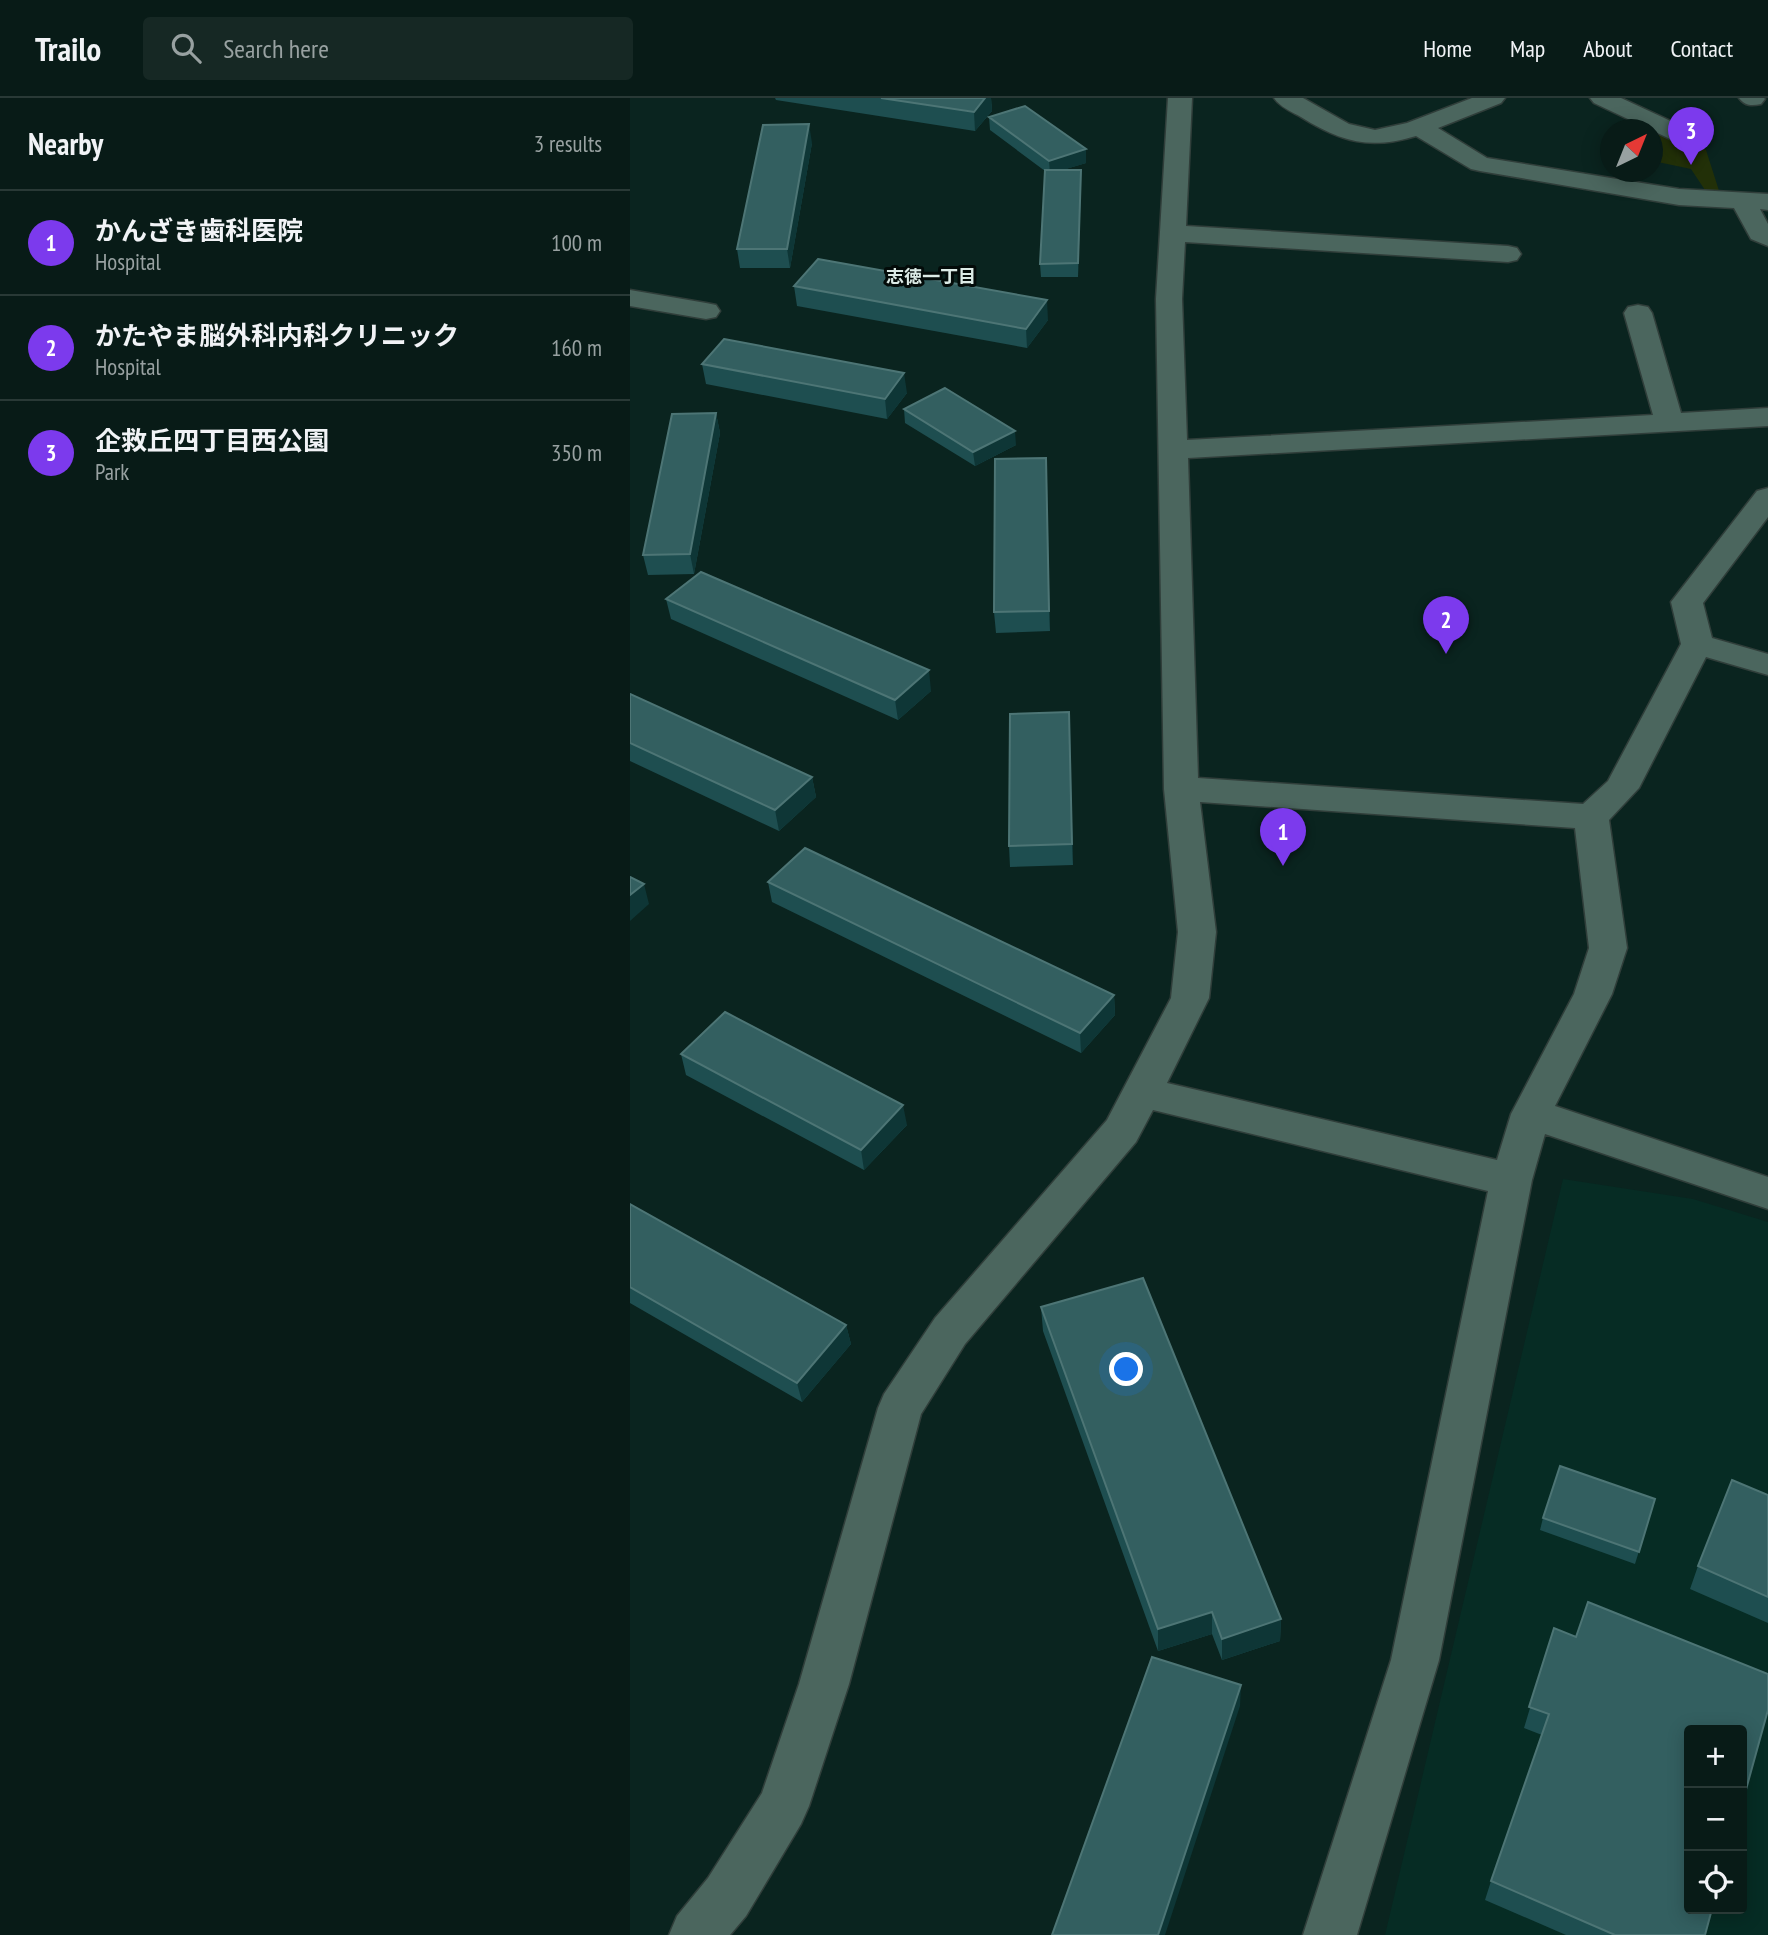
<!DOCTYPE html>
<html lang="en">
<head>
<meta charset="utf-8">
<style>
	body { margin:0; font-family:"PT Sans Narrow","Noto Sans JP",sans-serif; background:#162824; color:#f1f3f6 }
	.controls { position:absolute; right:21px; bottom:21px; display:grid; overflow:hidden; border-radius:7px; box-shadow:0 4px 18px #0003 }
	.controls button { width:63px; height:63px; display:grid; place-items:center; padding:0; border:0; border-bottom:2px solid #293936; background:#081b17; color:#f1f3f6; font:35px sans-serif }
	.compass { position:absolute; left:970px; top:21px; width:63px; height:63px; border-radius:50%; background:#081b17; box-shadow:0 4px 18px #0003; rotate:43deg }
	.you { position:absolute; left:497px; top:1272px; width:24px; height:24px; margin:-18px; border:5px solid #fff; border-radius:50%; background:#1a73e8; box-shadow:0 0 0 10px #1a73e833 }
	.badge { display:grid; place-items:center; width:46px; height:46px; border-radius:50%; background:#7c3aed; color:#fff; font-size:23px; font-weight:700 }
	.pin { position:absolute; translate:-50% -58px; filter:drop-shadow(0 2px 4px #0008) }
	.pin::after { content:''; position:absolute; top:37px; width:24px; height:21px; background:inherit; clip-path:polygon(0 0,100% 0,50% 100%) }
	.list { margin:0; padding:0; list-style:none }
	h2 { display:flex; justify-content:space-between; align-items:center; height:91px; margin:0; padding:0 28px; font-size:30px }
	h2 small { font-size:23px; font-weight:400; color:#98a1a1 }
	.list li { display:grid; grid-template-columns:46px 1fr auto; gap:21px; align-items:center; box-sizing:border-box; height:105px; padding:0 28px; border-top:2px solid #293936 }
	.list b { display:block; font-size:26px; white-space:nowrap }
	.list p { margin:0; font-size:23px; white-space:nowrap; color:#98a1a1 }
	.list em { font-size:23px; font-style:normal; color:#98a1a1 }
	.icon { flex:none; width:38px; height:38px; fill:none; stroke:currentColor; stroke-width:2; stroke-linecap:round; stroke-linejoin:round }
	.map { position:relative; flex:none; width:1138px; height:1837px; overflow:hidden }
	header { display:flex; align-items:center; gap:42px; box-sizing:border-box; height:98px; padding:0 35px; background:#081b17; border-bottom:2px solid #293936 }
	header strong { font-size:33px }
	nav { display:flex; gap:38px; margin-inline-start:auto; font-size:24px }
	.search { width:490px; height:63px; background:#162824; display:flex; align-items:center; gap:18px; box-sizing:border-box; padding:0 24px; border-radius:7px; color:#98a1a1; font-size:26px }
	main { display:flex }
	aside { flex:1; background:#081b17 }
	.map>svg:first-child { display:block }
	.built { fill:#062c24; fill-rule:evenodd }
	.green { fill:#223008 }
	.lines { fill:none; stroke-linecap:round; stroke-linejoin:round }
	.minor-casing { stroke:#303e3a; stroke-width:3 }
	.minor { fill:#4b665e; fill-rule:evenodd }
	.wall { fill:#1e4e50 }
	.shaded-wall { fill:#0e3636 }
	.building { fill:#335f60; stroke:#4d7575; stroke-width:2 }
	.labels { text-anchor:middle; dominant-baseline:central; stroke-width:6; stroke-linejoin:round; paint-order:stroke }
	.far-neighbourhood-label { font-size:18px; font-weight:bold; fill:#dcebe6; stroke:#030b09 }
</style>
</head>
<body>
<header>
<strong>Trailo</strong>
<div class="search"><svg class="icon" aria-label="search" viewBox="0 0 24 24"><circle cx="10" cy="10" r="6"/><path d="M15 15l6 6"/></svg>Search here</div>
<nav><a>Home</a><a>Map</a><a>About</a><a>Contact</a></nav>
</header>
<main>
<aside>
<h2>Nearby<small>3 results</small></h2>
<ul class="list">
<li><span class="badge">1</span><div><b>かんざき歯科医院</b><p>Hospital</p></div><em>100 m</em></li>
<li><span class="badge">2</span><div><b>かたやま脳外科内科クリニック</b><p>Hospital</p></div><em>160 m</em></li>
<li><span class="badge">3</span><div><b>企救丘四丁目西公園</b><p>Park</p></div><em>350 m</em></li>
</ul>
</aside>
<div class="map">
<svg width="1138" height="1837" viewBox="0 0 1138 1837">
	<rect width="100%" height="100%" fill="#0a241f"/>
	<!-- built -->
	<path class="built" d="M933,1081L1063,1101L1138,1124V1837H755ZM1059,1632H1112V1811H1059Z"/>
	<!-- green -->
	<path class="green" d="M1022,29L1076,52L1091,99L1079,98L1061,71L1023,63V32H1017Z"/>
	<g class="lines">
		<defs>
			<path id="minor" d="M538,0H562L556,128L878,148L887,150L891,156L887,162L878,164L555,144L552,201L557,342L1023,317L994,215L998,209L1008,207L1018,209L1022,215L1051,315L1138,310V328L558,360L568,680L953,706L978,683L1051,546L1041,504L1127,393L1138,390V419L1073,505L1082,540L1138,556V577L1076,559L1009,690L979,722L997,850L982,896L925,1008L1138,1079V1111L915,1036L902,1082L809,1562L727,1837H673L761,1562L858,1093L523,1012L506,1044L335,1246L291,1316L219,1586L179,1708L171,1726L116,1818L100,1837H39L47,1818L78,1780L132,1695L169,1586L248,1310L254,1296L305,1220L477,1022L541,900L548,834L534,691L526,201ZM570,704L945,730L959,850L944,896L881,1016L867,1062L537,985L579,900L586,834Z
				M644,0H673L719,26L745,32L777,25L842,0H875L871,5L808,30L857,60L1049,91L1138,96V112L1130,111L1138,126V148L1121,141L1104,110L1049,107L850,73L841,71L786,38C740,52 711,44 671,19C662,14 650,9 644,0Z
				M960,0H991L1073,38L1076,43L1073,48L1064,50L1055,48L964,5Z
				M1109,0H1134L1135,1L1131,6C1122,8 1115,8 1109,0Z
				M0,192L76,205L86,207L90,213L86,219L76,221L0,208Z"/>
		</defs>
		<!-- minor casing -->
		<use href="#minor" class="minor-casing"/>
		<!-- minor -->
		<use href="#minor" class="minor"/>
	</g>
	<!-- wall -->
	<path class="wall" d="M145,0H361L362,13L345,33L146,2Z
		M359,19L456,65L432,72L451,85L448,179H411L410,166L415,73L360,32Z
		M182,45L160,170H110L107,151Z
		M164,188L418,222L397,250L167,208Z
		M72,266L277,295L257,321L76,286Z
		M274,311L386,347L345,368L275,325Z
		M86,315L90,335L64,476L18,477L13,457Z
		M416,360L420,533L366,535L364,514Z
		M36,501L301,593L268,622L41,521Z
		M0,596L182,679L186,699L149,733L0,663Z
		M439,614L443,767L380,769L379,748Z
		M138,784L484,897L485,917L451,955L142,804Z
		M51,956L277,1027L234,1072L56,977Z
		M0,1106L216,1227L221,1246L172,1304L0,1205Z
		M411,1209L651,1521L650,1543L592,1562L582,1536L528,1553L413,1233Z
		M1138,1397V1525L1060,1491L1068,1468Z
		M1025,1401L1005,1466L910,1432L913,1420Z
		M924,1530L1075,1837H936L855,1802L861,1783L912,1637L894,1630Z"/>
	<!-- shaded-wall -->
	<path class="shaded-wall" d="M355,0H361L362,13L345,33L344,14Z
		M179,26L182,45L160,170L157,151Z
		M456,51V65L420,76L419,63Z
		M451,72V85L448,179V165Z
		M417,202L418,222L397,250L396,231Z
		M274,275L277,295L257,321L255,301Z
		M86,315L90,335L64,476L60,456Z
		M385,333L386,347L345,368L343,354Z
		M416,360L417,380L420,533L419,513Z
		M299,572L301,593L268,622L265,602Z
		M439,614L440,634L443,767L442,746Z
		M182,679L186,699L149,733L145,712Z
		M14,786L19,806L0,823V797Z
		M484,897L485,917L451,955L450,935Z
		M273,1007L277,1027L234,1072L231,1052Z
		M216,1227L221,1246L172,1304L167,1285Z
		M582,1514V1536L528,1553V1531Z
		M651,1521L650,1543L592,1562V1541Z
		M611,1587L610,1608L535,1837H528Z"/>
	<!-- building -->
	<path class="building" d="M251,0H355L344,14Z
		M395,8L456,51L419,63L359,19Z
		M179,26L157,151H107L133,27Z
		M415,72H451L448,165L410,166Z
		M188,161L417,202L396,231L164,188Z
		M94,241L274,275L255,301L72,266Z
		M315,290L385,333L343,354L274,311Z
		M86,315L60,456L13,457L42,316Z
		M416,360L419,513L364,514L365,361Z
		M71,474L299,572L265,602L36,501Z
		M0,596L182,679L145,712L0,645Z
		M439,614L442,746L379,748L380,616Z
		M175,750L484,897L450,935L138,784Z
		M0,779L14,786L0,797Z
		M95,914L273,1007L231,1052L51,956Z
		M0,1106L216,1227L167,1285L0,1189Z
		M513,1180L651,1521L592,1541L582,1514L528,1531L411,1209Z
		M930,1368L1025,1401L1009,1454L913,1420Z
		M1102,1382L1138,1397V1499L1068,1468Z
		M958,1504L1138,1576V1612L1112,1706V1632H1059V1811H1082L1075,1837H985L861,1783L919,1616L899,1609L924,1530L946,1539Z
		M522,1559L611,1587L528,1837H422Z"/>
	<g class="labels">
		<!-- far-neighbourhood labels -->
		<g class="far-neighbourhood-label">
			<text x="301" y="178">志徳一丁目</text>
		</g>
	</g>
</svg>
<div class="controls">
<button>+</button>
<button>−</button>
<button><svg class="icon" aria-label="locate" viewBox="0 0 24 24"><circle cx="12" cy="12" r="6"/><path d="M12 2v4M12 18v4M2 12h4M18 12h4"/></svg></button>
</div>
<svg class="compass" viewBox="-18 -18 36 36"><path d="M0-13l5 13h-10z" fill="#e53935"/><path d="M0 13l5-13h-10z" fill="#98a1a1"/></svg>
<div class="you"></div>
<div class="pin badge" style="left:653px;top:768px">1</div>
<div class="pin badge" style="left:816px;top:556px">2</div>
<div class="pin badge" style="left:1061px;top:67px">3</div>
</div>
</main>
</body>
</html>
